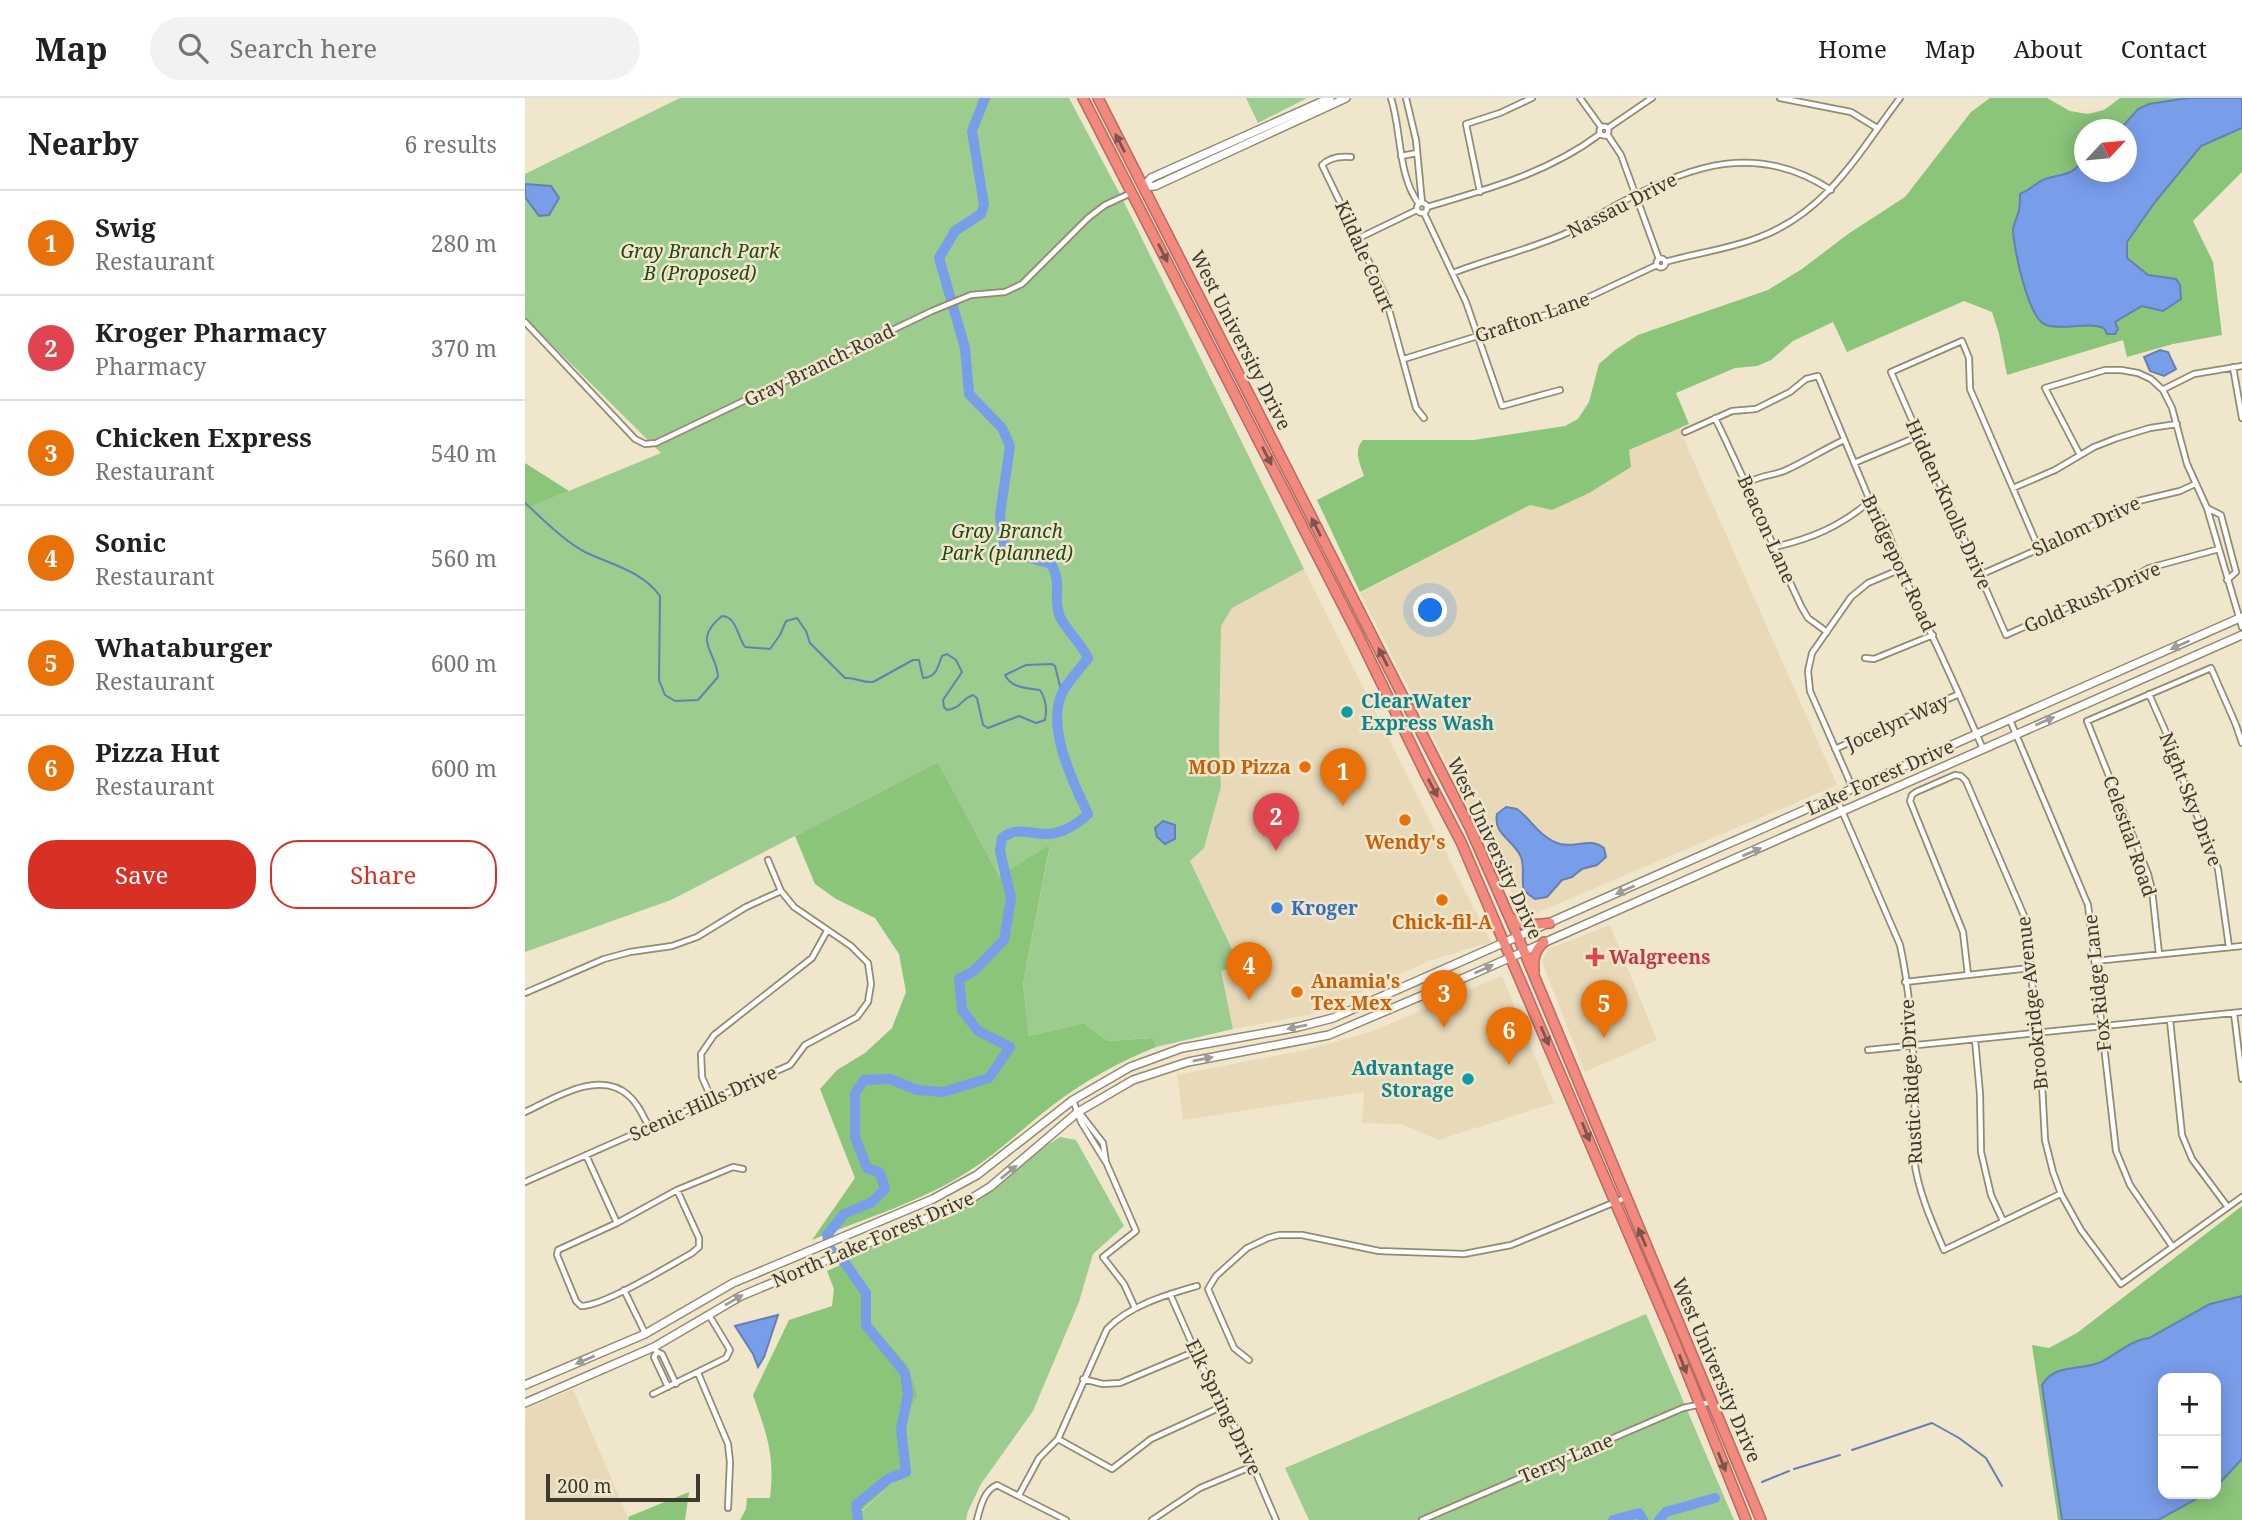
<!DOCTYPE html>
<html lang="en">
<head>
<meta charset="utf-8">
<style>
	body { margin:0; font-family:"Noto Serif",serif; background:#f2f2f2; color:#202124 }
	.controls { position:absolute; right:21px; bottom:21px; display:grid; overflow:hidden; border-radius:14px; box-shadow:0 4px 18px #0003 }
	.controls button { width:63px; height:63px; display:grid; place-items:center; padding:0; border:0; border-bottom:2px solid #e0e0e0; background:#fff; color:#202124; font:35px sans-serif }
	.compass { position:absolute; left:1549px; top:21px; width:63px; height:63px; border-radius:50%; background:#fff; box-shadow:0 4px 18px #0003; rotate:64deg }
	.scale { position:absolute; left:21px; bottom:18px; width:154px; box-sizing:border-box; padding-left:7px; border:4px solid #3e3a2f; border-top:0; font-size:19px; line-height:24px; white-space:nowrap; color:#3e3a2f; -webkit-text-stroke:5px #f0e6cb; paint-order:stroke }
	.you { position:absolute; left:906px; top:513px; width:24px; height:24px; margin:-18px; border:5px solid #fff; border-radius:50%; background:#1a73e8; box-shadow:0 0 0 10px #1a73e833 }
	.badge { display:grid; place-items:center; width:46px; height:46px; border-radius:50%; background:#d93025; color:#fff; font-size:23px; font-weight:700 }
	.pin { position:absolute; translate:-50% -58px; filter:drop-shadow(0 2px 4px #0008) }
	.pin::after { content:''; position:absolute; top:37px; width:24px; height:21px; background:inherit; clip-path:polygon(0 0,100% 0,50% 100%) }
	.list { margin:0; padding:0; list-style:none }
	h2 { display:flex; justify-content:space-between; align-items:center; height:91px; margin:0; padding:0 28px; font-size:30px }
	h2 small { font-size:23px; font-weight:400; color:#757577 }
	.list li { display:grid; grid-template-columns:46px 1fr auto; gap:21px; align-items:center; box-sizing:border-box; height:105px; padding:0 28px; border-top:2px solid #e0e0e0 }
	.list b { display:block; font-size:26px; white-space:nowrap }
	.list p { margin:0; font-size:23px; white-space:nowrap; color:#757577 }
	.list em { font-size:23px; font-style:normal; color:#757577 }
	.actions { display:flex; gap:14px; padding:21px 28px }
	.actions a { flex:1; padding:16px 0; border:2px solid #d93025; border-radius:28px; text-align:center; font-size:24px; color:#d93025 }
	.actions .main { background:#d93025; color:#fff }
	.icon { flex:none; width:38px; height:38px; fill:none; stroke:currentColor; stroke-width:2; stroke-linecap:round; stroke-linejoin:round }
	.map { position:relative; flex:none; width:1717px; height:1422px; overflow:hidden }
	header { display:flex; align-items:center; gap:42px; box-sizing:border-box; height:98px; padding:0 35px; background:#fff; border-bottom:2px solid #e0e0e0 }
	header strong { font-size:33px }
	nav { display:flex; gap:38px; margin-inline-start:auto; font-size:24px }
	.search { width:490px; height:63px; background:#f2f2f2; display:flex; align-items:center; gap:18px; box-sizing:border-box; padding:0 24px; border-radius:38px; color:#757577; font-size:26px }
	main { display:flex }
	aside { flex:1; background:#fff }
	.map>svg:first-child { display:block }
	.built { fill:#e8dab9 }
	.green { fill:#9ccc8e }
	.forest { fill:#8ac57a; fill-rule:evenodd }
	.water { fill:#789de9; stroke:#677fb1; stroke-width:2 }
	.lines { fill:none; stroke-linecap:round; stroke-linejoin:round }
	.stream { stroke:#677fb1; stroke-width:2 }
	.river { stroke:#789de9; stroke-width:10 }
	.street-casing { stroke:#948a72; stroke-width:8 }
	.secondary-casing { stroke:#948a72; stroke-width:10 }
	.highway-casing { stroke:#b46d63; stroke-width:12 }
	.street { stroke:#fff; stroke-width:4.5 }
	.secondary { stroke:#fff; stroke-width:7 }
	.highway { stroke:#f3887f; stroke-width:9 }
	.oneway { fill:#7d554b }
	.oneway2 { fill:#9e9c97 }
	.culture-dot { fill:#0f9aa8; stroke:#f0e6cb; stroke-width:2.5 }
	.food-dot { fill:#e8710a; stroke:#f0e6cb; stroke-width:2.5 }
	.shop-dot { fill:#3f7fe0; stroke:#f0e6cb; stroke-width:2.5 }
	.health-dot { fill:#e0444e; stroke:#f0e6cb; stroke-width:2.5 }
	.labels { text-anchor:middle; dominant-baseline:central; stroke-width:5; stroke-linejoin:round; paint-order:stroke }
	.street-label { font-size:19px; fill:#3e3a2f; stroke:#f0e6cb }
	.park-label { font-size:19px; font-style:italic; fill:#224816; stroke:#f0e6cb }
	.culture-label { font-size:19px; font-weight:bold; fill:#0d838f; stroke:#f0e6cb; text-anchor:start }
	.food-label { font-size:19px; font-weight:bold; fill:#c56008; stroke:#f0e6cb }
	.shop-label { font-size:19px; font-weight:bold; fill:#366cbe; stroke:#f0e6cb; text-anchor:start }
	.health-label { font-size:19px; font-weight:bold; fill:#be3a42; stroke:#f0e6cb; text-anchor:start }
</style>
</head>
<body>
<header>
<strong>Map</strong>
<div class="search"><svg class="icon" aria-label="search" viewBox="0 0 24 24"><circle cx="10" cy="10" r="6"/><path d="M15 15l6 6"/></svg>Search here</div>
<nav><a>Home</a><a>Map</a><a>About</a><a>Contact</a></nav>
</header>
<main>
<aside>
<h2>Nearby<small>6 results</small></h2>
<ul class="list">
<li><span class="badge" style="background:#e8710a">1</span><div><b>Swig</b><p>Restaurant</p></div><em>280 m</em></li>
<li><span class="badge" style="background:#e0444e">2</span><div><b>Kroger Pharmacy</b><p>Pharmacy</p></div><em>370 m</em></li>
<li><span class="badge" style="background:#e8710a">3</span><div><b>Chicken Express</b><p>Restaurant</p></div><em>540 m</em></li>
<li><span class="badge" style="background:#e8710a">4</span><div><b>Sonic</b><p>Restaurant</p></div><em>560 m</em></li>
<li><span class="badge" style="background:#e8710a">5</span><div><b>Whataburger</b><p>Restaurant</p></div><em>600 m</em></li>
<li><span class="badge" style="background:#e8710a">6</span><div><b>Pizza Hut</b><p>Restaurant</p></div><em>600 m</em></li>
</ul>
<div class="actions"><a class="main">Save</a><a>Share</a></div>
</aside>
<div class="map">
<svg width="1717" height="1422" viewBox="0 0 1717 1422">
	<rect width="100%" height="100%" fill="#f0e6cb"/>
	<!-- built -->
	<path class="built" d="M1154,330L1312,687L1000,820L835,495L1005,407L1027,412L1104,352Z
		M779,471L966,844L904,863L788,916L708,931L695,873L715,867L664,762L679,750L696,689L694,647L696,528L707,510Z
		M1085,827L1132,942L1060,974L1017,864L1023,851Z
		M977,878L1029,1005L913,1042L877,1026L837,1025L839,994L658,1022L652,977L781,952L845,934Z
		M48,1291L104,1422H0V1311Z"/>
	<!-- green -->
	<path class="green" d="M155,0H544L596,98L779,471L707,510L696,528L694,647L696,689L679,750L665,763L715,868L696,873L708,931L631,949L626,940L582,943L559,925L504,938L498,885L525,748L474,778L413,664L146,802L0,854V411L136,355L0,220V76Z
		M721,0H782L733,25Z
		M535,1039L551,1042L599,1128L568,1156L554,1204L508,1313L456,1386L443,1413L441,1422H338L336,1414L367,1385L381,1368L383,1312L354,1235L336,1219L340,1203L339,1186L315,1163L432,1111L511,1054Z
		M1121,1216L1209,1422H784L760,1370Z"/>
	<!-- forest -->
	<path class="forest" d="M1465,0H1522L1545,13L1563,16L1579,12L1595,0H1717V74L1668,123L1688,164L1697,237L1648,246L1602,259L1598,242L1482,277L1474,236L1467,214L1439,203L1322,254L1308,224L1268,243L1246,262L1232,268L1210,270L1151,295L1164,326L1104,352L1106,369L1064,395L1027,412L1005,407L835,494L792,402L839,378C835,365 828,353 838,342H949L1040,328L1053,321L1064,304L1074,266L1090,252L1113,237L1243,192L1277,171L1323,136L1380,99L1446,14ZM1560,32H1602V74H1560Z
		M0,365L44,393L0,411Z
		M413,664L474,778L525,747L498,885L504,938L559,925L582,943L627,940L631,949C594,964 559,983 528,1007C500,1028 474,1054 444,1073C398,1103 338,1121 287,1142L330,1080L295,991L312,972L340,955L367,930L381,894L374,856L350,820L311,801L290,786L270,738Z
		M1717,1108V1198L1685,1206L1624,1240C1606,1242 1592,1256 1576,1264C1556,1273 1529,1265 1517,1287L1537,1422H1533L1507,1247L1524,1250L1552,1235Z
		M320,1165L339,1186L336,1220L354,1235L383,1268L392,1298L383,1312L381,1368L367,1385L336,1413L338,1422H215L221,1411L222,1400H245C250,1357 242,1337 228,1297L264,1222L307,1208L309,1191L302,1173Z
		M1717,1361V1422H1633L1680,1396H1691V1389Z
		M164,1394L160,1422H104L103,1419Z"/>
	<!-- water -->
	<path class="water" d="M1663,0H1717V30L1676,48L1630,104L1602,144V160L1623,177L1651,181L1655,187L1656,201L1638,213L1617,208L1590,224L1593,231L1590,236H1582L1579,230C1560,223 1540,233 1521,227C1503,221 1489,151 1488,133C1488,125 1493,119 1494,112C1495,107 1495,101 1495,96C1505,92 1512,84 1520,81C1539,75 1548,78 1559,60L1560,74H1602V32L1595,31L1598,28L1613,11L1624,6Z
		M0,86L26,88L34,100L24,117L14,118L0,99Z
		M1635,252L1643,254L1651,271L1639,278L1625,273L1619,259Z
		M981,709L992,711C1007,722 1015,740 1035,746C1051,750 1065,739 1079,750L1081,759L1072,767L1057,771L1047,779L1037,782L1022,799L1010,801L999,793C996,782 1000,770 996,759C989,742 968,737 972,716Z
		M638,723L650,727V741L640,746L632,739L630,730Z
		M1717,1198V1361L1691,1389V1280H1638V1396H1680L1633,1422H1537L1517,1287C1530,1265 1556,1273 1576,1264C1592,1256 1606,1242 1624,1240L1685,1206Z
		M253,1217L239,1259L233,1269L228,1256L210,1228Z"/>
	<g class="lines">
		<!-- stream -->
		<path class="stream" d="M0,405C19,422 38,442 60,454C87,467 117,473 135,498L134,582L140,597L150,603L173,602L193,579C192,553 166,543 197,518C212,519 212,538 220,549L245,551L255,537L261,523L272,520L281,533L285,545L320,580C330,579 337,585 348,584L388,562H394L398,580C412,579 412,570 417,558L422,556L431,562L437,574L418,602L419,609L422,612C437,610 436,601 448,597L452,600L458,627L463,630L494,618L511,625L520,622C522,612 521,601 515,592C502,590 486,590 480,577L501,567L527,566L530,568L537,596
			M1327,1352L1407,1325L1434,1340L1461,1360L1477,1388
			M1269,1371L1315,1357
			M1237,1384L1264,1373"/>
		<!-- river -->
		<path class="river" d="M333,1422L331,1407L363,1381L381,1374L376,1331L383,1296L380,1275L341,1227V1195L320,1165L305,1151L302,1137L319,1116L347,1104L360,1091L355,1075L342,1070L330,1039V995L339,982L365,981L392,992L418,994L464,980L485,949L453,933L437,912L434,881L449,873L479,842L486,800L475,753L477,740C494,728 503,736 522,736C536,736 553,726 563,716C548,684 521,630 537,595C543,583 555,571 563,560C556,545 542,533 535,519C527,498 538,486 526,466L488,455L479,446L475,417L485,348L477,330L444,296L440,250L414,160L430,133L456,116L459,107L447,33L460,0
			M1088,1422L1114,1415L1118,1422
			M1134,1422L1141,1414L1190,1400"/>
		<defs>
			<path id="street" d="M866,0C877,34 872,76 894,106
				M881,0L891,42L897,105
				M1055,0L1076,29
				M1255,0L1326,14L1352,30
				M1074.5 33a4.5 4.5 0 1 1 9 0a4.5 4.5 0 1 1-9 0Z
				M1083,30L1127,0
				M1082,36L1096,57L1134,161
				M876,58L892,55
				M826,59C815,58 805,59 797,67L860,197L891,310L899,320
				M955,94L941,26L975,15L1007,0
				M892 110a5 5 0 1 1 10 0a5 5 0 1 1-10 0Z
				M902,109C963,91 1023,75 1075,36
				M899,115L941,204L977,308L1035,292
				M834,140L892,112
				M1131.5 165a4.5 4.5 0 1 1 9 0a4.5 4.5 0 1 1-9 0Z
				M1140,164C1171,155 1205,151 1235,139C1303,113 1334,54 1375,0
				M928,175C966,160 1007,151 1044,134C1062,125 1078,114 1095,105C1167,66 1233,44 1306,92
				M0,224L110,341L120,346L131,345L407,213L446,197L480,194L497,186L563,120L580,107L606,95
				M879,261L1036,212L1132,167
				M1708,269L1717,320
				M1639,291L1669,276L1717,268
				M1190,320C1221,383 1247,447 1277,510L1283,520L1302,534
				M1160,334L1207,313L1231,311L1265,294L1281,281L1293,278L1345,403C1365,428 1370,459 1383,487C1409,541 1434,595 1458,651
				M1555,357L1520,290L1580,272H1596L1613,275L1626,281L1638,292L1647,310L1662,366L1682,410L1717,529
				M1329,365L1394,338
				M1222,385C1236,377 1246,378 1259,373C1280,364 1299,351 1319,342
				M1488,390L1530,372L1569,349L1592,340L1625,330L1652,326
				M1682,410L1696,417L1711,474L1702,482
				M1249,449C1286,441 1316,428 1345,403
				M1514,451L1445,291L1444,260L1437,243L1366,274L1481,537L1604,482L1624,470L1694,451
				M1455,477L1566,428L1609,404L1655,393L1670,386
				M1340,560L1349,561L1408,537
				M1624,596L1643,639L1655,674L1693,771L1704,849
				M1485,622L1563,807L1591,1053L1605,1087L1647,1148
				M1310,651L1434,596
				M1328,691L1285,593L1283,573L1287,555L1326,499L1343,485L1376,471
				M1311,699L1375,847C1385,891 1388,946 1390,991C1391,1015 1385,1037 1389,1061C1393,1093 1406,1122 1419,1152L1535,1096
				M1634,856L1627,792L1623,776L1562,623L1686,570L1711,627L1717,645
				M1570,863L1717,848
				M1443,877L1438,834L1385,703L1387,697L1391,694L1430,677L1436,678L1441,683L1500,820L1516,967L1520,1042L1528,1074L1536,1096L1556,1132L1596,1186L1717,1099
				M1380,884L1505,870
				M0,895L79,861L105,854L147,848L172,839L221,809L256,793
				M1709,915L1717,981
				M1645,922L1657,1037L1667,1061L1702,1108
				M1450,941L1455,996L1456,1054L1466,1097L1478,1123
				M1343,952L1717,914
				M187,1002L177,979L176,956L189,937L287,860L302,833
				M548,1002L556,1024L580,1063
				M0,1014C28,1001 74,971 103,997C113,1005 118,1018 124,1029
				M554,1014L578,1045L581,1064L611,1133L578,1159L599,1186L610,1210
				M61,1057L92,1125
				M0,1084L265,967L280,947L332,919L343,904L346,886L343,865L326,848L269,809L256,793L243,762
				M152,1092L174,1140V1149L167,1155C144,1168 79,1208 56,1208L51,1203L32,1157L33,1152L92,1125L152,1092L208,1069L218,1071
				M99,1192L120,1235
				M645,1196L683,1282L715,1338L751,1422
				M129,1249L132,1254L137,1256L151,1286
				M132,1254L129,1259L143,1289
				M724,1262L709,1250L683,1191L691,1178L722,1150L743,1140L754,1137H777L854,1153L939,1156L986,1147L1100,1100
				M173,1275L203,1346L205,1364L203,1410
				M558,1281L578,1286L595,1285L671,1253
				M128,1296L201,1260L205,1252L184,1217
				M533,1341L587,1371L626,1341L698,1308
				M494,1397L514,1360L533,1341L582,1231C605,1207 641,1197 672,1188
				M452,1422C455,1410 459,1392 472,1387L541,1422
				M627,1422L675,1390L728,1368
				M897,1422L1158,1310L1186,1304"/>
			<path id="secondary" d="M618,89L630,88L821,0
				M618,89L626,80L805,0
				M0,1287L120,1236L208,1185L408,1101L452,1077L548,1002L605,969L657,950L773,929L808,920L1717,519
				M0,1305L129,1249L216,1198L439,1105L465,1089L553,1014L608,982L663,964L804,937L948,876L1717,537"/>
			<path id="highway" d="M558,0L833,537L900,675L936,744L1149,1242L1221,1422
				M573,0L945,730L993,839L1236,1422
				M984,819C998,829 1008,827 1025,825
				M1009,874C1008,861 1009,853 1019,844"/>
		</defs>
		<!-- street casing -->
		<use href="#street" class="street-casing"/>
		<!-- secondary casing -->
		<use href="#secondary" class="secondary-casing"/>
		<!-- highway casing -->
		<use href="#highway" class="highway-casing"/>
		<!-- street -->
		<use href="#street" class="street"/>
		<!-- secondary -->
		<use href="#secondary" class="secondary"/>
		<!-- highway -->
		<use href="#highway" class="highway"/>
	</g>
	<!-- one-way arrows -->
	<defs><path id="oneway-solid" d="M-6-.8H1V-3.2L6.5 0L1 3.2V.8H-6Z" transform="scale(1.75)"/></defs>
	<g class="oneway">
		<use href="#oneway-solid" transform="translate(595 45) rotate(-117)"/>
		<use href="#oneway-solid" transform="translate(638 155) rotate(63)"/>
		<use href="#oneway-solid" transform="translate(742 358) rotate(63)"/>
		<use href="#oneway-solid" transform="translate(791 429) rotate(-117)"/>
		<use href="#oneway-solid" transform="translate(858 559) rotate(-117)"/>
		<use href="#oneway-solid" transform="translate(908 690) rotate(62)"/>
		<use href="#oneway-solid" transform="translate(1020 938) rotate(67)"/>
		<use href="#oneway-solid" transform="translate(1061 1034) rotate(68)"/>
		<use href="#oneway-solid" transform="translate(1117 1139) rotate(-113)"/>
		<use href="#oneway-solid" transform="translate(1158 1266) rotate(69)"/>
		<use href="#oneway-solid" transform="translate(1197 1364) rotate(68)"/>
	</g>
	<g class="oneway2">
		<use href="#oneway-solid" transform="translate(1655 547) rotate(156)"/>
		<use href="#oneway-solid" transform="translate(1520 623) rotate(-23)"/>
		<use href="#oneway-solid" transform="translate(1227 754) rotate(-23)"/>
		<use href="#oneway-solid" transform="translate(1100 792) rotate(156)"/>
		<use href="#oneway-solid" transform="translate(959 871) rotate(-24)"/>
		<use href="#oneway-solid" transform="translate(772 929) rotate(168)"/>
		<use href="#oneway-solid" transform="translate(678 961) rotate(-11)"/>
		<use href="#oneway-solid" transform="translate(484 1074) rotate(-39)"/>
		<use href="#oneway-solid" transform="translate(209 1202) rotate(-30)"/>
		<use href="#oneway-solid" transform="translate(60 1262) rotate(157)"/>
	</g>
	<!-- markers -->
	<g class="culture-dot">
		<circle cx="822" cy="614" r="7"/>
		<circle cx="943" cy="981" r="7"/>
	</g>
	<g class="food-dot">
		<circle cx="780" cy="669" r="7"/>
		<circle cx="880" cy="722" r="7"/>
		<circle cx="917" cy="802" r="7"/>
		<circle cx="772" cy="894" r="7"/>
	</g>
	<circle class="shop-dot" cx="752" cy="810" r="7"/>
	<path class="health-dot" d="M1066.5 848.5h7v7h7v7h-7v7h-7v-7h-7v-7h7z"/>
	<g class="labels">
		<!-- street labels -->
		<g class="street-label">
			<text transform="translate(1097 107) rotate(-27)">Nassau Drive</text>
			<text transform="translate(840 158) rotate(66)">Kildale Court</text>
			<text transform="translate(1007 219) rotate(-19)">Grafton Lane</text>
			<text transform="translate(716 242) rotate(63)">West University Drive</text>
			<text transform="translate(294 267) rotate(-26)">Gray Branch Road</text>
			<text transform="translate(1424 406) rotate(66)">Hidden Knolls Drive</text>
			<text transform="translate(1561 428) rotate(-25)">Slalom Drive</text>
			<text transform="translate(1242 431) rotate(66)">Beacon Lane</text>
			<text transform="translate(1374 465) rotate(65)">Bridgeport Road</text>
			<text transform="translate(1567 499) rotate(-24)">Gold Rush Drive</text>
			<text transform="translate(1372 624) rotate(-24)">Jocelyn Way</text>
			<text transform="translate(1355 679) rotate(-24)">Lake Forest Drive</text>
			<text transform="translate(1666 701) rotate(69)">Night Sky Drive</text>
			<text transform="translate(1605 738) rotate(71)">Celestial Road</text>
			<text transform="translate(970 750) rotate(65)">West University Drive</text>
			<text transform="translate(1572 885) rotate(-96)">Fox Ridge Lane</text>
			<text transform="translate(1507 905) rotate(-96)">Brookridge Avenue</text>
			<text transform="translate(1386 984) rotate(-93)">Rustic Ridge Drive</text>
			<text transform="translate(178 1005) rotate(-24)">Scenic Hills Drive</text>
			<text transform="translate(348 1141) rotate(-23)">North Lake Forest Drive</text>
			<text transform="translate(1192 1272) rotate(67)">West University Drive</text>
			<text transform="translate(699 1309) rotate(64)">Elk Spring Drive</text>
			<text transform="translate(1041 1360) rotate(-23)">Terry Lane</text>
		</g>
		<!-- park labels -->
		<g class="park-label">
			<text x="175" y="153">Gray Branch Park<tspan x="175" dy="22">B (Proposed)</tspan></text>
			<text x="482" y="433">Gray Branch<tspan x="482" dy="22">Park (planned)</tspan></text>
		</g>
		<!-- culture labels -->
		<g class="culture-label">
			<text x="836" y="603">ClearWater<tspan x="836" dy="22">Express Wash</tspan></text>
			<text x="929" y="970" text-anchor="end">Advantage<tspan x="929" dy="22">Storage</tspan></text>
		</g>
		<!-- food labels -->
		<g class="food-label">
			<text x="766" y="669" text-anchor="end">MOD Pizza</text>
			<text x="880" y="744">Wendy's</text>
			<text x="917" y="824">Chick-fil-A</text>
			<text x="786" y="883" text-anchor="start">Anamia's<tspan x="786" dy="22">Tex Mex</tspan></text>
		</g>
		<!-- shop labels -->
		<g class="shop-label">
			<text x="766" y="810">Kroger</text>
		</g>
		<!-- health labels -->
		<g class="health-label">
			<text x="1084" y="859">Walgreens</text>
		</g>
	</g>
</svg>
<div class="controls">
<button>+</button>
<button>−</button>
</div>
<svg class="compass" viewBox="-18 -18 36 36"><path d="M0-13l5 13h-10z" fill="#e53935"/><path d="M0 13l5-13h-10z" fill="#757577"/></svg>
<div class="scale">200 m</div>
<div class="you"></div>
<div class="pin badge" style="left:818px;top:708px;background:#e8710a">1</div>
<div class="pin badge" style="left:751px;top:753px;background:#e0444e">2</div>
<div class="pin badge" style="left:919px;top:930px;background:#e8710a">3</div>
<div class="pin badge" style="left:724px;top:902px;background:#e8710a">4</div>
<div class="pin badge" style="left:1079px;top:940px;background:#e8710a">5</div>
<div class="pin badge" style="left:984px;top:967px;background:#e8710a">6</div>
</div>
</main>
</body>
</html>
